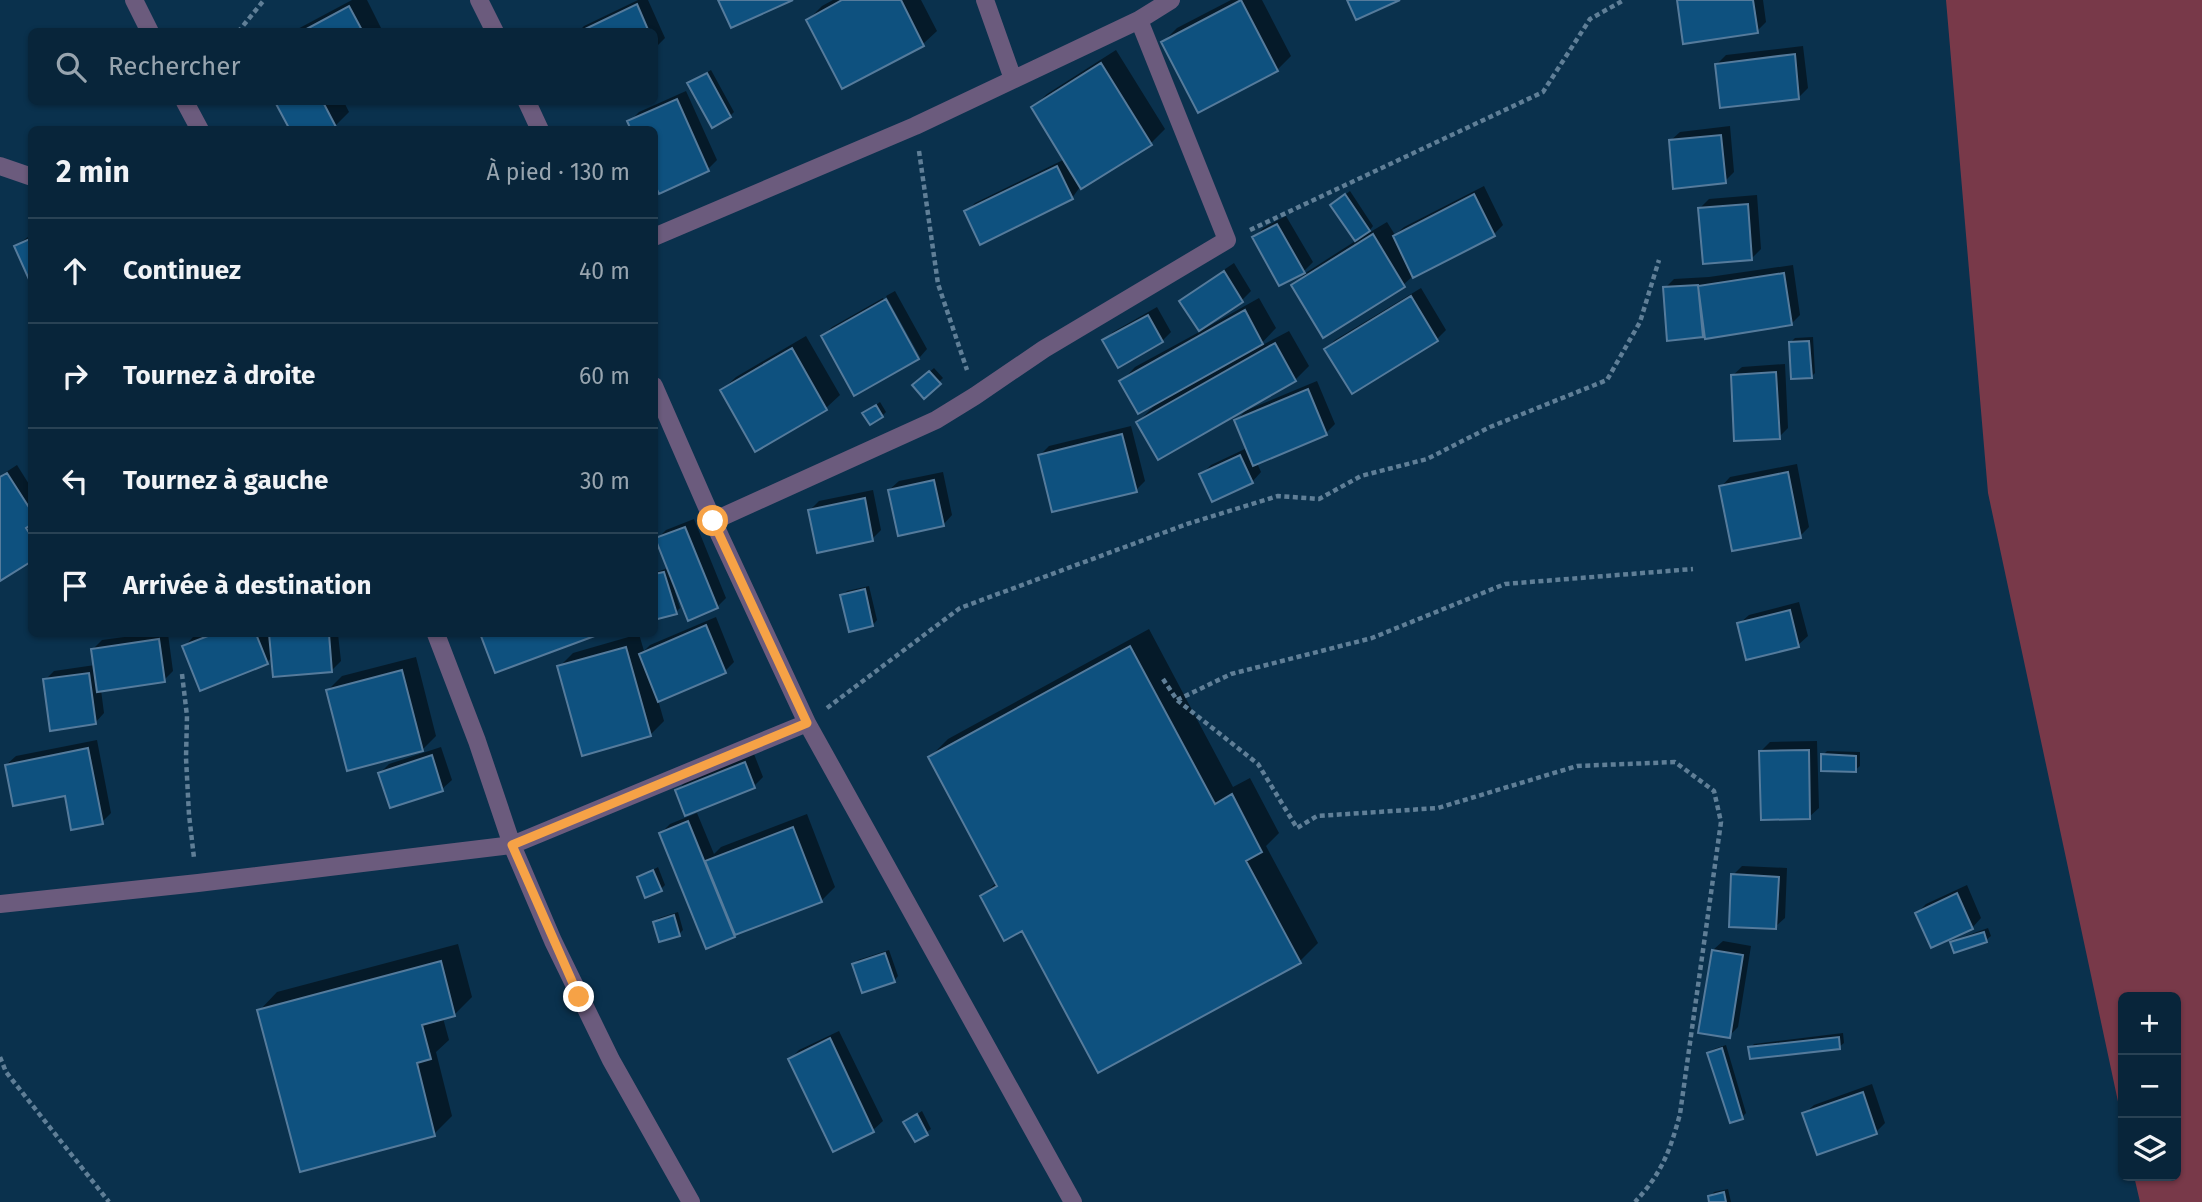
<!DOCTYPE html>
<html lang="fr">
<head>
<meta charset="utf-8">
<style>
	body { margin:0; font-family:"Fira Sans",sans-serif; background:#112d42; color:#f1f3f6 }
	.controls { position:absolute; right:21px; bottom:21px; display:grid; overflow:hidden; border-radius:10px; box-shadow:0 2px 5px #0004 }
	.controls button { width:63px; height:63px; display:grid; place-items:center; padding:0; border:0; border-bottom:2px solid #294254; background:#08253a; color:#f1f3f6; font:35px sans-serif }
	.stop { position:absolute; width:21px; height:21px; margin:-16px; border:5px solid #f6a246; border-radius:50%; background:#fff }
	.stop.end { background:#f6a246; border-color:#fff; box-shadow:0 2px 7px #0008 }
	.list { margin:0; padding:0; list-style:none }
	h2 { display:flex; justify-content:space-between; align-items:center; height:91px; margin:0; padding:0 28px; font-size:30px }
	h2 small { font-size:23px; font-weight:400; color:#98a5af }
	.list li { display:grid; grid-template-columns:46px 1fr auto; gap:21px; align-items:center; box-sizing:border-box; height:105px; padding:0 28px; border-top:2px solid #294254 }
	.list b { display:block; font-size:26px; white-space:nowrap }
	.list em { font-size:23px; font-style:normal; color:#98a5af }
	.icon { flex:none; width:38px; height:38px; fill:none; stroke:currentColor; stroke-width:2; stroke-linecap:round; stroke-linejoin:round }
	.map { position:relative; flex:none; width:2202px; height:1202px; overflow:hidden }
	.search { position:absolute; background:#08253a; box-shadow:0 2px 5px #0004; left:28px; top:28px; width:630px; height:77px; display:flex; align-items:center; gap:18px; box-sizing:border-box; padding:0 24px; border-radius:10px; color:#98a5af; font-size:26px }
	.panel { position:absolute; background:#08253a; box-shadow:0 2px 5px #0004; left:28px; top:126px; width:630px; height:511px; border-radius:10px }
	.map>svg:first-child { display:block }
	.green { fill:#783949 }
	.shadow { fill:#0007 }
	.building { fill:#0e517f; stroke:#557b9c; stroke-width:2 }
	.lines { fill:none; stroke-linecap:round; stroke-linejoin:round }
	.path { stroke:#607f97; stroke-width:4.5; stroke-dasharray:5 3.5; stroke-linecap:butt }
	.minor { stroke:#6b5b7d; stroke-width:18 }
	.route { stroke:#f6a246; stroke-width:9 }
</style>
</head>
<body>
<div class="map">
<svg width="2202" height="1202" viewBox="0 0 2202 1202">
	<rect width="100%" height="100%" fill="#0a314d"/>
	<!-- green -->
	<path class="green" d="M1946,0H2202V1202H2140L2134,1176H2176V997H2123V1125L1988,493Z"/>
	<!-- shadow -->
	<path class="shadow" d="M352,0H367L383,32H292Z
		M638,0H648L665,38L656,47L654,48V32H578L584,26Z
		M833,0H921L937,31L923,44L843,87L808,20L822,6Z
		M1231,0H1262L1291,56L1277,70L1163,42L1177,28Z
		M1679,0H1763L1766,22L1757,31Z
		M1803,46L1808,88L1799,97L1717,64L1726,55Z
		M1116,50L1165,129L1151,143L1080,187L1072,198L966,212L975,203L1065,159L1033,107L1047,94Z
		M711,70L734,112L730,116L689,83Z
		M686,91L717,160L708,169L654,130L629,122L639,112Z
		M277,102H344L349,112L335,126L328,130H292Z
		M1730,126L1734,172L1725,181L1670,141L1680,132Z
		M1484,186L1503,225L1494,234L1413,276L1403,285L1293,286L1307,272L1357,240L1332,205L1350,191L1373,226L1367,234L1387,222L1395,235L1404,227Z
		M1757,195L1761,249L1752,258L1700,208L1709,199Z
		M1286,216L1313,262L1304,271L1254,238L1263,228Z
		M32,234V282L16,246Z
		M1234,263L1251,291L1242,300L1200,328L1202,330L1259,298L1276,328L1257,348L1289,331L1309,366L1295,380L1138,422L1158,402L1122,381L1135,367L1201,331L1182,301L1191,292Z
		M1793,265L1800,315L1791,324L1706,331L1702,336L1665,288L1674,279L1709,277Z
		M1421,288L1446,330L1437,339L1326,349L1335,340Z
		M895,291L927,349L920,357L886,296Z
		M883,298L916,358H918L855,394L823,336L832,327Z
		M1157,307L1171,332L1162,341H1104L1113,332Z
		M806,336L840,395L826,408L755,449L722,390L736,377Z
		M1813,337L1815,373L1811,377L1791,342L1795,338Z
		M1785,364L1788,428L1779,437L1732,376L1742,367Z
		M934,368L943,378L924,396L915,385Z
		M1317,381L1335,424L1326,433L1257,463L1261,472L1252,482L1202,474L1211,465L1247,448L1236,421L1245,411Z
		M880,402L886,412L882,416L865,413Z
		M1131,426L1145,481L1136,490L1040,455L1049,446Z
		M1797,464L1809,527L1800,536L1721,487L1730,477Z
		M17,465L32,489V559L0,579V476Z
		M943,472L952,515L943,525L889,490L899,481Z
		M873,490L881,530L872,539L810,510L819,501Z
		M694,519L726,598L717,607L678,591L675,592L680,608L676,612L655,618L654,573L668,568L657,539L666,530Z
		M869,586L877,620L873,625L842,595L847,591Z
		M1799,602L1808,636L1798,645L1739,624L1749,615Z
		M716,617L734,662L725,671L658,700L664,721L650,735L559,667L573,653L639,634L644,651L650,645Z
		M1149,629L1233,787L1250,778L1279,833L1266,846L1318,943L1300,961L982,896L997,882L930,757L948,739Z
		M147,634H168L173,671L164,680L101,690L104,713L95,723L45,680L54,671L95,665L93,649L102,640Z
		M203,634H268L270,639L271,634H338L341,661L331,671L273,657L267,662L184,647L193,637Z
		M486,634H595L496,671L483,636Z
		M416,657L436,736L422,750L328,690L342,676Z
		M97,740L111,813L102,822L66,793L6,765L16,756Z
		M1817,741L1819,808L1809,817L1761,751L1770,742Z
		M441,747L452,780L442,789L380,773L389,764Z
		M1827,751L1860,752V766L1855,770L1823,755Z
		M754,754L763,777L754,786L677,791L686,781Z
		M697,813L714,854L721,847L807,814L835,887L821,901L738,932L734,936L661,833L670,824Z
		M1742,866L1787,868L1785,918L1775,927L1733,875Z
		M658,867L665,885L661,889L639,878Z
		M1967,885L1981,918L1972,928L1917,913L1926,904Z
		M678,912L683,930L679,934L655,922L659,918Z
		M1988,928L1991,936L1986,940L1952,943L1957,939Z
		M1723,941L1751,946L1738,1027L1729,1036L1713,950Z
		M458,944L472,997L454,1015L443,1018L449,1040L436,1052L452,1116L434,1134L259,1011L277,992Z
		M889,950L898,976L894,981L854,965L858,960Z
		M839,1031L883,1121L873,1130L833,1150L790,1059L799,1050Z
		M1843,1033L1844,1043L1839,1047L1750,1048L1754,1044Z
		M1726,1045L1746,1113L1742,1117L1709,1053L1714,1049Z
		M1872,1084L1885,1123L1876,1132L1804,1114L1814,1105Z
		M922,1111L931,1129L915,1140L905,1122Z
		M1728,1189L1731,1202H1711L1710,1197L1714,1192Z"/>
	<!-- building -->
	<path class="building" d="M718,0H793L731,28Z
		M842,0H901L924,46L842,89L806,20Z
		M1241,0L1278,71L1198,113L1161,42Z
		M1347,0H1400L1356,20Z
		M1677,0H1753L1758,33L1683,44Z
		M637,4L649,32H579Z
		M349,6L363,32H301Z
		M1795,54L1799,99L1720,108L1715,64Z
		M1101,63L1152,145L1081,189L1031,107Z
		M707,73L731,117L712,128L687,83Z
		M677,99L709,171L659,194L654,183V130H631L627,121Z
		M275,102H323L336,127L331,130H290Z
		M1721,135L1726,183L1673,189L1669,140Z
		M1057,166L1073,199L980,245L964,211Z
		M1345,194L1370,231L1355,241L1330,205Z
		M1474,194L1495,236L1413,278L1393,236Z
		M1748,204L1752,260L1703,264L1698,208Z
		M1277,224L1305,273L1279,286L1252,237Z
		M1373,234L1405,287L1323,338L1291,285Z
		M32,238V286L14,246Z
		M1224,271L1243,302L1199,331L1179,301Z
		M1784,273L1792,325L1705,339L1698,286Z
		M1698,285L1703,337L1667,341L1663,287Z
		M1411,296L1438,341L1352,394L1324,349Z
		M886,299L919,359L854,396L821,336Z
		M1245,310L1263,344L1138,414L1119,381Z
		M1148,315L1163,342L1118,368L1102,340Z
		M1809,341L1812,378L1791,379L1789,342Z
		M1275,343L1296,381L1158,460L1136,422Z
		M792,348L827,410L755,452L720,390Z
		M929,371L941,384L924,399L912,385Z
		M1776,372L1780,439L1734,441L1731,375Z
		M1308,389L1327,435L1253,466L1234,420Z
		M876,405L883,417L870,425L862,413Z
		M1122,434L1137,492L1052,512L1038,455Z
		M1240,455L1253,483L1212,502L1199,474Z
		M1788,472L1801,538L1732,551L1719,486Z
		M7,473L32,512V524L26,528L32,537V561L0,581V477Z
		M934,480L944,526L898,536L888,490Z
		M865,498L873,541L817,553L808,510Z
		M685,527L718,608L688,621L655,538Z
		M664,572L677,614L654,620V574Z
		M865,589L873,626L849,632L840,595Z
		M1790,610L1799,647L1746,660L1737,623Z
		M706,625L726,673L658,702L639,654Z
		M213,634H256L268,664L200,691L182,646Z
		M269,634H329L332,672L273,677Z
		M487,634H600L495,673L481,636Z
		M159,639L165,682L97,692L91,649Z
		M1130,646L1215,804L1232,794L1262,852L1246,861L1301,963L1098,1073L1022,931L1004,941L980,896L997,886L928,757Z
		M626,647L651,736L582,756L557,666Z
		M402,670L423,751L347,771L326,690Z
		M89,673L96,724L50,731L43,679Z
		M88,748L103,824L71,830L65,796L13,806L5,765Z
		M1809,750L1810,819L1761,820L1759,751Z
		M1821,754L1856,756V772L1821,771Z
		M432,755L443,791L390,808L378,773Z
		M745,762L755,788L685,816L675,790Z
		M688,821L735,937L706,949L659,833Z
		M793,827L822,902L735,935L705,861Z
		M653,870L662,891L645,898L637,877Z
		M1731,874L1779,877L1776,929L1729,927Z
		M1957,893L1973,929L1931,948L1915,913Z
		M674,915L680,936L659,942L653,922Z
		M1984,932L1987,942L1954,953L1950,942Z
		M1712,950L1743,955L1730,1038L1698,1033Z
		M885,953L895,982L862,993L852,964Z
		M441,961L455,1016L422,1025L431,1059L417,1063L435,1136L300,1172L257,1010Z
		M1839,1037L1840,1049L1750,1059L1748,1047Z
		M830,1038L874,1132L833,1152L788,1059Z
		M1722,1048L1743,1119L1730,1123L1707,1053Z
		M1863,1092L1877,1134L1817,1155L1802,1113Z
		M917,1114L928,1135L915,1142L903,1122Z
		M1724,1192L1726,1202H1709L1708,1196Z"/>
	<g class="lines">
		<!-- path -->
		<path class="path" d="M238,32L264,0
			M919,151L938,284L967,370
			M1250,230L1543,92L1590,19L1624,0
			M182,674L187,716L186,758L189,815L194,858
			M1163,679L1177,700L1258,764L1297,828L1317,816L1438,808L1577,766L1675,762L1714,791L1721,822L1680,1114C1670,1151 1662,1173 1635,1202
			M1177,700L1231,674L1372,638L1505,584L1693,569
			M827,708L960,608L1187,524L1278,496L1319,499L1361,476L1427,459L1490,427L1607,380L1640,322L1659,260
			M0,1057L6,1072L109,1202"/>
		<!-- minor -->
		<path class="minor" d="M134,0L150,32
			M479,0L495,32
			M985,0L1013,79
			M185,102L200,130
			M527,102L540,130
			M0,166L32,177
			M654,237L915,126L1139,20
			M654,386L713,521L807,723
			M713,521L936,420L975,396L1044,349L1227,240L1139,20L1171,0
			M436,634L477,741L512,845L553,941L611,1060L691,1202
			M0,904L198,883L512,845L807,723L1073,1202"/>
	</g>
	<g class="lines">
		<!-- route -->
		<path class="route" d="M579,997L512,845L807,723L713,521"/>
	</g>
</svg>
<div class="controls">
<button>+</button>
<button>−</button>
<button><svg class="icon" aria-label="layers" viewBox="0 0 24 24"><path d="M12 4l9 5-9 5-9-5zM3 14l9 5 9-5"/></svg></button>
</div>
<div class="stop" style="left:713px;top:521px"></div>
<div class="stop end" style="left:579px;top:997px"></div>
<div class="search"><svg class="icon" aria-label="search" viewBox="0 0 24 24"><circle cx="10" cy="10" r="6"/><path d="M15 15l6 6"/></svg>Rechercher</div>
<section class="panel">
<h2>2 min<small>À pied · 130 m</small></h2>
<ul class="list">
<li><svg class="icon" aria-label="ahead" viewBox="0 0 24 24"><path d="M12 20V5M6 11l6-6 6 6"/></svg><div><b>Continuez</b></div><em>40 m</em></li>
<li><svg class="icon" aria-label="right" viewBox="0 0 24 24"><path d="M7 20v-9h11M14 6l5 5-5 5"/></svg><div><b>Tournez à droite</b></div><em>60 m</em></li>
<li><svg class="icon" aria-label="left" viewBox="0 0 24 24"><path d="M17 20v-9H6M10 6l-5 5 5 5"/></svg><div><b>Tournez à gauche</b></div><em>30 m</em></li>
<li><svg class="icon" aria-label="arrive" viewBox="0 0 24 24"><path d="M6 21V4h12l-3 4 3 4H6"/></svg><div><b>Arrivée à destination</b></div></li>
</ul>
</section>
</div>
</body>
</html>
